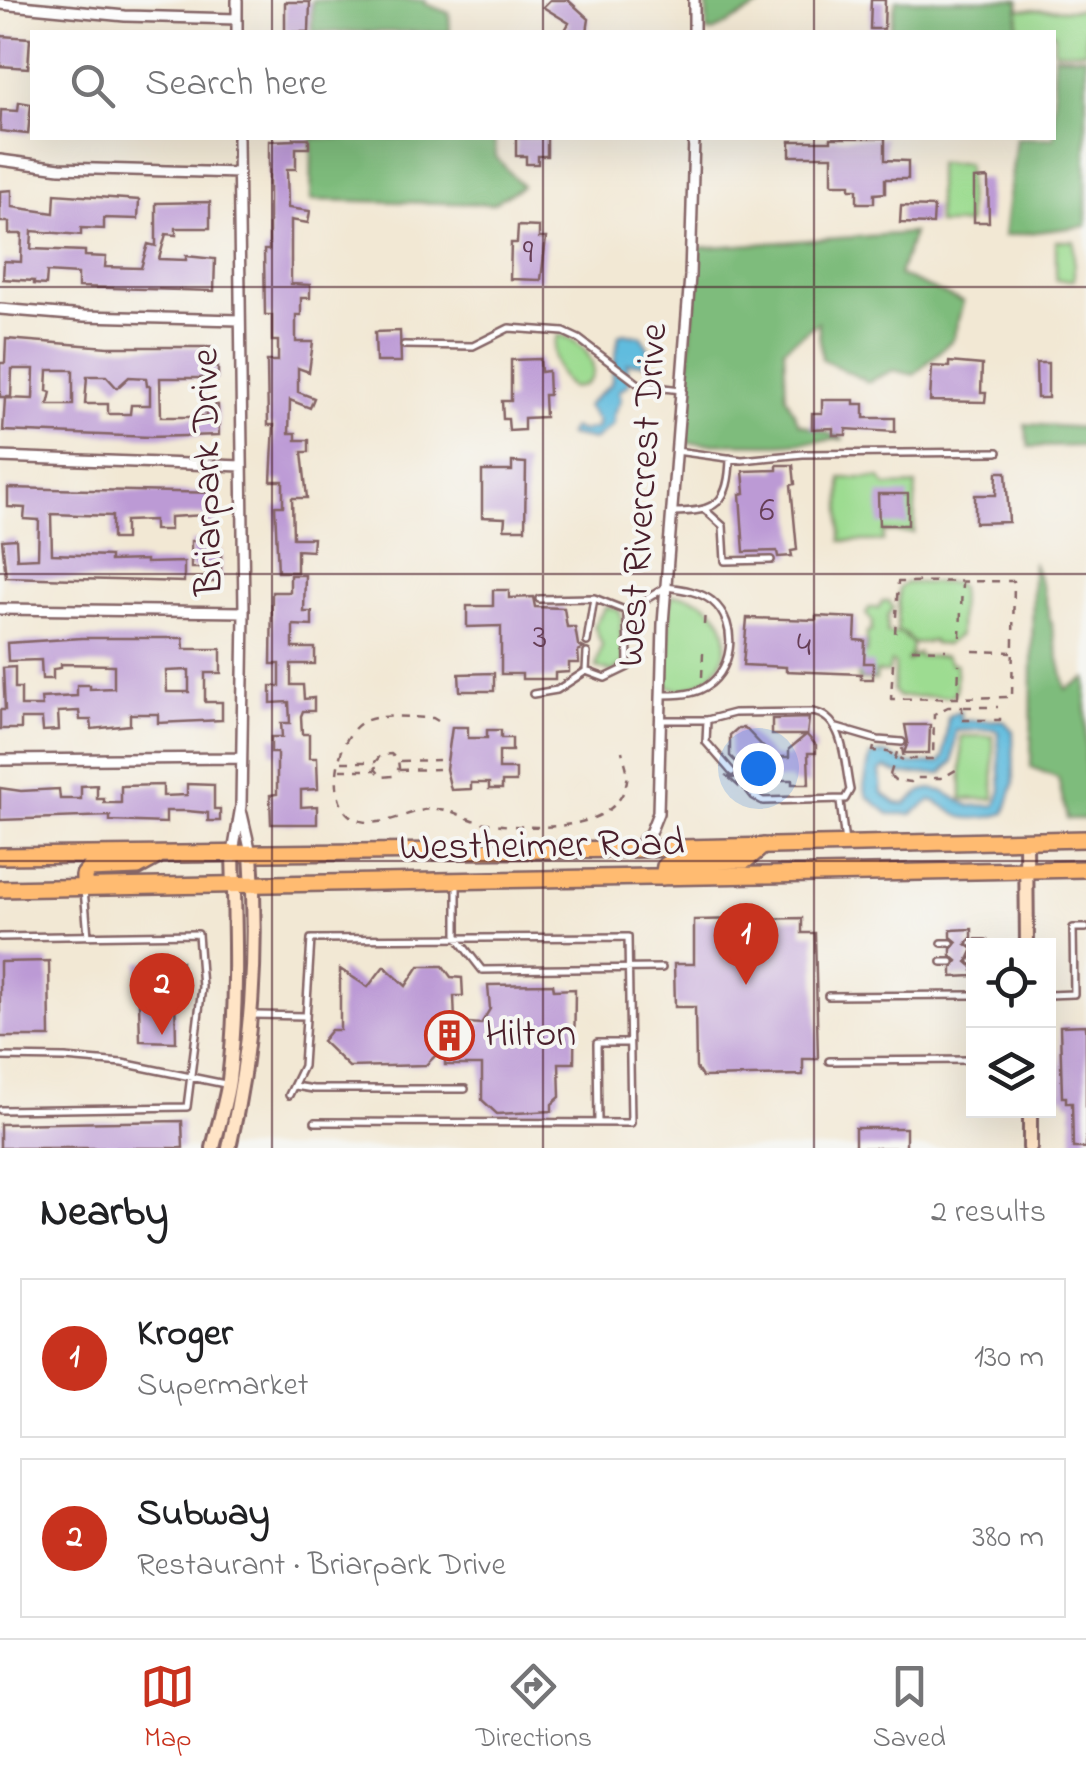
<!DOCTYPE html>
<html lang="en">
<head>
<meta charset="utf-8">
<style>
	body { margin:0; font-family:"Indie Flower",sans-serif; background:#f6f6f6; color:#202124 }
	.controls { position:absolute; right:30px; bottom:30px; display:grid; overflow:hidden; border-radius:0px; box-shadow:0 10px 40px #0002 }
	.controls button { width:90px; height:90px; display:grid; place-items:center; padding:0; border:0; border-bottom:2px solid #e0e0e0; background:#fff; color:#202124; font:50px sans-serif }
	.you { position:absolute; left:758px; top:768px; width:35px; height:35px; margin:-25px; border:8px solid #fff; border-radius:50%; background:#1a73e8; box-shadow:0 0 0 15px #1a73e833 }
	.badge { display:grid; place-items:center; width:65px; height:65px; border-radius:50%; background:#c8321e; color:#fff; font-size:32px; font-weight:700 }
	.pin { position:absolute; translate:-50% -82px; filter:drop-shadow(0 2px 5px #0008) }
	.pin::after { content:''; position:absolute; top:52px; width:35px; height:30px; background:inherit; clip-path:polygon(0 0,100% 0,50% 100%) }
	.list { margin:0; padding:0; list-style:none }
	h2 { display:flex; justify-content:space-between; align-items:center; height:130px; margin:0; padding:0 40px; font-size:42px }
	h2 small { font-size:32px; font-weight:400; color:#757577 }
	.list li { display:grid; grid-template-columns:65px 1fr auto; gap:30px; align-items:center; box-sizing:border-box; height:160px; margin:0 20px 20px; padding:0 20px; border:2px solid #e0e0e0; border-radius:0px }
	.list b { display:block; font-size:38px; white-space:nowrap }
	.list p { margin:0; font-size:32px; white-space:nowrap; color:#757577 }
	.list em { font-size:32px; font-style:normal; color:#757577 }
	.icon { flex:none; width:55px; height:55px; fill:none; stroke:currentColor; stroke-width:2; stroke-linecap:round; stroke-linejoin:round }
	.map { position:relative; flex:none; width:1086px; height:1148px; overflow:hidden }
	.search { position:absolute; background:#fff; box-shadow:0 10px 40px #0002; left:30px; right:30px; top:30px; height:110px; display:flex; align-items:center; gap:25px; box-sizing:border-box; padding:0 35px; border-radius:0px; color:#757577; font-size:38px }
	.sheet { height:490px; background:#fff }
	nav { display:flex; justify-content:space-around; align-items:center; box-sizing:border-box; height:140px; border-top:2px solid #e0e0e0; background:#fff; font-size:28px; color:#757577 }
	nav a { display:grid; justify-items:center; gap:5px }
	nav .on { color:#c8321e }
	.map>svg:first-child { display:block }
	.green { fill:#9ddc91; stroke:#747e5e; stroke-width:2.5 }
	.forest { fill:#7ebc7b; stroke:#646e53; stroke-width:2.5 }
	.water { fill:#61bcde; stroke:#566e84; stroke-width:2.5; fill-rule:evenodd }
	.building { fill:#bc9ad5; fill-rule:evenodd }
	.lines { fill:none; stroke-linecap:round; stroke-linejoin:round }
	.lane-casing { stroke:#856566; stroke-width:10 }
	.street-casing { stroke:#856566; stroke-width:14 }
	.secondary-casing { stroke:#856566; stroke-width:18 }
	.primary-casing { stroke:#856566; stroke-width:20 }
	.path { stroke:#856566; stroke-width:2.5; stroke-dasharray:8 8; stroke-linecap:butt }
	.lane { stroke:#fff; stroke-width:5 }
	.street { stroke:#fff; stroke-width:9 }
	.secondary { stroke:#ffe4c6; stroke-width:12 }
	.primary { stroke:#ffbb71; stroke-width:15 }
	.path-bridge { stroke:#856566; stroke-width:2.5; stroke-dasharray:8 8; stroke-linecap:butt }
	.grid { fill:none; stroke:#4a1f2b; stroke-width:2.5; stroke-opacity:0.55 }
	.labels { text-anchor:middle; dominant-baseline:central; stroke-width:8; stroke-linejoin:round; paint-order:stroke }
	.number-label { font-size:35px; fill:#663e56 }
	.street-label { font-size:40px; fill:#4a1f2b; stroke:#f6f6f2 }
	.poi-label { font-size:40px; fill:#4a1f2b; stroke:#f6f6f2; text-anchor:start }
</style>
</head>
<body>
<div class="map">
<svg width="1086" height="1148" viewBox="0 0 1086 1148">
	<rect width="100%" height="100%" fill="#f6f6f2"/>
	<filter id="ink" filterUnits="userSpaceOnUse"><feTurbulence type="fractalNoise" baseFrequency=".01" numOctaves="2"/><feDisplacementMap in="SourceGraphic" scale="20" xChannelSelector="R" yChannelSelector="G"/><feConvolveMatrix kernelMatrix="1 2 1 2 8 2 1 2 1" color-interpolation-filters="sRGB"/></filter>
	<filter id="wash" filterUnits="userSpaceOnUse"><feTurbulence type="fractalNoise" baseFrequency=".0048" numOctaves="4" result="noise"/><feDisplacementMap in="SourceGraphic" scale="40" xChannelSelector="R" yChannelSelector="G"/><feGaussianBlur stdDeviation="2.25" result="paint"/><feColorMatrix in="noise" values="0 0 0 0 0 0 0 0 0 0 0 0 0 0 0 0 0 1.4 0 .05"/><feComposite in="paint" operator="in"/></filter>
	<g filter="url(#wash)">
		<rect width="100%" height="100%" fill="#f2e8d4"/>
		<!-- green -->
		<path class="green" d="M1019,9L1086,10V51H1054V32H1018Z
			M937,163H967L968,224H937Z
			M1056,241H1074V280H1056Z
			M558,335C589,339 612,385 571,388C557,376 549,351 558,335Z
			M841,478H880L886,486L916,485L914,533L884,532L883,541H841Z
			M906,583H955L960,588L959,635L946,645L934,644L933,641L913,644L907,635L897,630L899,588Z
			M673,595C742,596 744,680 678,690L666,685L670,600Z
			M883,601H889L893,608L888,615L887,633L902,634L912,644L911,654L906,662L918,653V657L945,656L950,663L956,664V691L951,696L898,697L893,691L895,664L891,662L888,673L876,672V680H858L859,653H866L867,632H871L872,621L866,614L869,608H878Z
			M606,607L619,610C624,620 620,622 621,631C621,641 627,650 628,660L612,672L596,667L602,645L594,625Z
			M961,736H993L994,799H962Z"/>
		<!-- forest -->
		<path class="forest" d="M312,0H426L425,4L449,13L450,32H312Z
			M707,0H771L713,32H707Z
			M896,0H1019L1017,32H872L890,31Z
			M1054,55L1086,56V226L1004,236L1016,138H1054Z
			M312,138H494L496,157L522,186L492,204L311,200Z
			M913,233L899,275L963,302L953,339L914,375L893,370L868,382L822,359L818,322L784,348L786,396L799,423L844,439L778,444L683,443L697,248Z
			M1025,424L1086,428V446L1029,447Z
			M1033,562L1043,588L1066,689L1086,678V819H1067L1058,778L1031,767Z"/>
		<!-- water -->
		<path class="water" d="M623,333L642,336C646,347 655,352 647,364L627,363L629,384L619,391L621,399L613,415V425L594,440L568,435L572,428L581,432L597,428V420L586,406L611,384L619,335Z
			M960,711L961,721L1003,720L1013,731L1014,784L1005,813C995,817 974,820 962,817C951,814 943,803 931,800L912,814H889L867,796L864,787L870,756L885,753L907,764L939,763L944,757L948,716ZM994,729L998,732L1001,790L996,805L970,806L942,791L930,789L922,791L905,804L896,803L882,793L880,771L885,768L899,774H941L953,762L956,731Z"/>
		<g id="blocks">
			<!-- building -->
			<path class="building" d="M550,0H568L589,19L587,32H564L569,23L543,7Z
				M871,0H885L884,29H870Z
				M285,2H310L309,32H285Z
				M1,36L30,38L28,68L0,66Z
				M19,102L31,104L28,134L0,131L1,110L18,111Z
				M294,138H309V148H296V169H287L288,208L310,211L308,223L291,220V284L310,285V298H301V315H296V342H313L309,372L298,368V392L314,398L310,408L290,400L289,433H296V440H309V452H302L307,498H292L293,538H313L312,551L297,550V572H278L275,506H283V481H271L274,425H268L267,361H278V341H272V315H265L264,250H269V141L294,140Z
				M516,138H547V156H538V164H526V156H516Z
				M831,138H885V160L908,161V179H885V193L874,194V203H857V189H850V184H832V156H790V141H831Z
				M988,178L989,222H974V179Z
				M12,190V207L54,213L55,194L139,200L138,219L104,218V229L81,228V235L32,231L31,249L85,251V256L106,257L105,267L141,268L148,244L156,246V203L210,202V228H176V235L166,234L159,259L186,260V256L215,259L214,291L78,287V274L47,272L46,285L34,284V281L3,279L4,261L21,262L22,234H9V222H0V191Z
				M901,206L934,207L933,224L900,223Z
				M518,226L539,227V238H546L541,280L510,279L511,243H517Z
				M400,331L401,362H376L375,332Z
				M6,339L108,347H212L213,367H218V378H160L161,417H206L205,405H218L219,435L150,437L3,431L5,398L33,399L34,369H12L11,397H0V363H5ZM48,370H73V405H48L51,392L47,391ZM87,376H106L117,388L129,377L146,378L147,386H150V405H131L130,414H108V404H85Z
				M540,359L541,372L548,371L549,395H544L545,417L524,418V430L509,431L508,419H503L502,401H511V360Z
				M949,362L982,365L981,393H986L985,402L930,401L932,366L949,367Z
				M1036,363H1048V398H1037Z
				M822,400H854V404H864V418H895V432L846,429V435H833V428L812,429V413H822Z
				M512,462L526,463L525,529H504L505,518L482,517V471H512Z
				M777,465H793L795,484L791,485L797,550L791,551L792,556L778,557L777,551L744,552L740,494L745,493L743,471L777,470Z
				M997,472H1006L1009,522L975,523V495H996Z
				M8,488L217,493L218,523L206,524L205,515L170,517V530H154V520L125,521V539H112V516L51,514L52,554L110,556V561L146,560V563L184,562V582L6,577L2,540L16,539L17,559L38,558L39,520L24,519L25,508L8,507Z
				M878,494H908V525H879Z
				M191,541H202V550H221V582H206V568H191Z
				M290,575H305L304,612H312V626L293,625V648H315V664H291V685H303L304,699L314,698V711H303L301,716L302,734H309V758H317L318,789L301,790V807L317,806V824H271L270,795L277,794V753H271V737H282L281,723H290L289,702L271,703V686H280V664H271L272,592H290Z
				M493,590H509V598L533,597L535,607L564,608L567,627H575L578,645L584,648L578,651L579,663H569V672L555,673V679H522V674H501V626L467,627V606H493Z
				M816,616L856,618L855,640L865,641L864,663H873V679H861V674L786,671V667L743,665L747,618L816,620Z
				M82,638H183L184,649H221V673H205V702H222V720L158,723V714H130V725L92,729L91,720H80L79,711L58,712L59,730L43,731L42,719H21V729H0V710H5L3,668L15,667V688H21V706H42L41,698L77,696V685H90V689L114,688V665L61,664V668L53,669V679H42L41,660L8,661L7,643ZM189,670V692H167L166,671Z
				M494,673V691H460L459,674Z
				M809,718L807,735L816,745V753H808L809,784H792V780H754L749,775L738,778V786L728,777L734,778L738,773L739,765L730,756V735L738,728H745L773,757H789V749L806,735H772V719Z
				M905,725H930L929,753H904L908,742Z
				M452,727H468V738H487V730H501V738H512V751H499V769H516V782H502V789H489V783H471V789L451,790L446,769Z
				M187,784L214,785V809H220V821H208V813L187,811H166V823L110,821V816L0,820V788L21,791L59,789L60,799H81V786L97,785V799H104V803H121V786L163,785V796L187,795Z
				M802,918V933H815L818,1059H803V1075L702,1077L696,1068L695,1007H675L674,964H694V920Z
				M972,929V937L966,944L973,949L967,962L973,967V976L952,977V968L957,961L951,956V949L957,942L951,937V930Z
				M49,961L50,1037H0V962Z
				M182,961L183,995H175L176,1042L140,1041L138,962Z
				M384,966L406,986L419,966H443L451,977L462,978L463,996H454L455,1022L481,1024L490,1009L488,985L553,984L554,990L575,989L574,1063H559L560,1097L552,1104V1111L497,1114L482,1100V1065H445V1046L426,1065L349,1067L322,1041L331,1030H340V969L368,987Z
				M1086,1025V1148H1073L1072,1103H1066V1097H1062L1060,1026Z
				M182,1121L183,1148H0V1124Z
				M855,1128H906V1148H855Z"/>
		</g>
	</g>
	<g filter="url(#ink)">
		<use href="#blocks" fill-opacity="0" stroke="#856566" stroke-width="2.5"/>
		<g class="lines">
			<defs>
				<path id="lane" d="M404,345L473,346L509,328L564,332L579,339L640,385L681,390
					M676,451L742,460L803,454L998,452
					M704,509L723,526L725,561L771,560
					M672,512C717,512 729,503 730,458
					M539,599L594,598L627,611L666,587C681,589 699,591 712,601C740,624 734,675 700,690C688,695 674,695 661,695
					M587,642L594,598
					M586,671L605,678L628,667L627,611
					M586,671L587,653
					M533,694L557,690L586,671
					M663,720H707L734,713L812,712C845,716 844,763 850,790L845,799L763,801L754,796L743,782
					M707,720L706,742L732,772
					M837,728L878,740L902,742
					M840,801L845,843
					M457,881V938L482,970L662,968
					M84,889L88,936
					M0,937L198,934L202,987L187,1107L0,1110
					M942,943H951
					M972,943H985
					M973,961H974
					M942,962H951
					M1048,995L1074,994L1073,928H1086
					M828,996L974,995
					M254,1015L306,1016
					M0,1057L65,1058L122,1063L225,1084
					M829,1061L974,1060
					M295,1086L313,1089H465
					M289,1095L303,1066L311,939L628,937L631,1123L315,1122
					M598,1123L597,1043H629"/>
				<path id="street" d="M237,0V32
					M694,0V32
					M0,4L125,16L237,19
					M0,160L60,168L239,173
					M0,309L84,316L239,320
					M0,457L242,466
					M0,609L244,612
					M0,760L241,758
					M242,814L251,853
					M637,847L650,833L658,813L663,624L690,276L694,138
					M233,853L241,806L244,612L238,138"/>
				<path id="secondary" d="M1026,840L1027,946
					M1030,1110V1148
					M213,1148C218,1126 226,1102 229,1080C238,1004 235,929 233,853
					M229,1148C252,1048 258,955 251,853"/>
				<path id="primary" d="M0,856L635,849L1086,839
					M663,877L665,866L671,862L746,860L763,846
					M84,888V875L89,869L138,867L158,856
					M0,889L1086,869"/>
			</defs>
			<!-- lane casing -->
			<use href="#lane" class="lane-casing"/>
			<!-- street casing -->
			<use href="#street" class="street-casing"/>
			<!-- secondary casing -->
			<use href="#secondary" class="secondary-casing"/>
			<!-- primary casing -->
			<use href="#primary" class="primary-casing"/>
			<!-- path -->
			<path class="path" d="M704,625L705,609
				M960,637L962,583
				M912,649L946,650
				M973,651L1011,652
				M893,663L891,699L1012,697L1014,581L898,582L895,634
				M702,677L703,653
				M958,697L959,664
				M964,707H998
				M438,721L433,718C413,718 384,713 365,721C336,733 324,805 355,819C383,831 409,808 437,809C453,809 465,819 480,822C522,829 618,837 627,780C629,770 624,761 622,751
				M874,747L873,751L888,752L903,760
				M902,748L904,759H933L934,714L948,707H962V720H1000V714
				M400,761L439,760
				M342,762H375L381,755L391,754L398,760L399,768L393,776L382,777L376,770L375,762
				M340,770H376
				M399,770L440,769
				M890,775L895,780L911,782L914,778H942L961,767"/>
			<!-- lane -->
			<use href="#lane" class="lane"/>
			<!-- street -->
			<use href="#street" class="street"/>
			<!-- secondary -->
			<use href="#secondary" class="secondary"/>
			<!-- primary -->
			<use href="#primary" class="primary"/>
			<!-- path-bridge -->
			<path class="path-bridge" d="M890,775L897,752"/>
		</g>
	</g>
	<!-- grid -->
	<path class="grid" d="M272,0V32M543,0V32M814,0V32M272,138V1148M543,138V1148M814,138V1148M0,287H1086M0,574H1086M0,861H1086"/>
	<!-- icons -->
	<defs>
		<symbol id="building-ring" viewBox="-11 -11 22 22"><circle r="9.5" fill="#f6f6f2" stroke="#c8321e" stroke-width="1.5"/><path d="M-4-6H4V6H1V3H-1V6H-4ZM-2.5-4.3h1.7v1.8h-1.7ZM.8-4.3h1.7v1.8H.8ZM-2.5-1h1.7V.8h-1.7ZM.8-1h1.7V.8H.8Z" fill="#c8321e"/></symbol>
	</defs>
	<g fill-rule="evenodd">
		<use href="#building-ring" x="422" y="1008" width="55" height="55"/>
	</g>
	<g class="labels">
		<!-- number labels -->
		<g class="number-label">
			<text x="528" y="253">9</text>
			<text x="767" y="511">6</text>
			<text x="540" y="638">3</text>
			<text x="804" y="646">4</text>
		</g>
		<!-- street labels -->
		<g class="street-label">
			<text transform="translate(209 472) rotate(-91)">Briarpark Drive</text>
			<text transform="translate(644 495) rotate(-86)">West Rivercrest Drive</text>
			<text transform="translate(542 847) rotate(-1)">Westheimer Road</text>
		</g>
		<!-- poi labels -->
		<g class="poi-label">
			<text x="485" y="1035">Hilton</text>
		</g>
	</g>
</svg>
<div class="controls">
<button><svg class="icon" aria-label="locate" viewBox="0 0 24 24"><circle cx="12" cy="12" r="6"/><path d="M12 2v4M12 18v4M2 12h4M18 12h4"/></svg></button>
<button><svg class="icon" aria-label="layers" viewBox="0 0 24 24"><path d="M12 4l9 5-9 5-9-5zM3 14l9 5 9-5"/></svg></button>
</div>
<div class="you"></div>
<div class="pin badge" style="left:746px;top:985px">1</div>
<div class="pin badge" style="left:162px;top:1035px">2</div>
<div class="search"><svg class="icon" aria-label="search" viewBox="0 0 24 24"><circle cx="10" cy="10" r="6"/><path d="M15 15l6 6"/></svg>Search here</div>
</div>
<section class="sheet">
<h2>Nearby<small>2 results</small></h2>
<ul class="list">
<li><span class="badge">1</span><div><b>Kroger</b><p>Supermarket</p></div><em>130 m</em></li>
<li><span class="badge">2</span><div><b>Subway</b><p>Restaurant · Briarpark Drive</p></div><em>380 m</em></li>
</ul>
</section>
<nav>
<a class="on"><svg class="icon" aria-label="map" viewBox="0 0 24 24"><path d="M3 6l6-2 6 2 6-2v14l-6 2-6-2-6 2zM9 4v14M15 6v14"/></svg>Map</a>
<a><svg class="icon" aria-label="directions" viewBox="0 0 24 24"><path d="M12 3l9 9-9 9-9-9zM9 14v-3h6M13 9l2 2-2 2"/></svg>Directions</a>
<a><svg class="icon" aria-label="saved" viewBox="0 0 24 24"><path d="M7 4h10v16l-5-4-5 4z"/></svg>Saved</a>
</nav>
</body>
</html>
